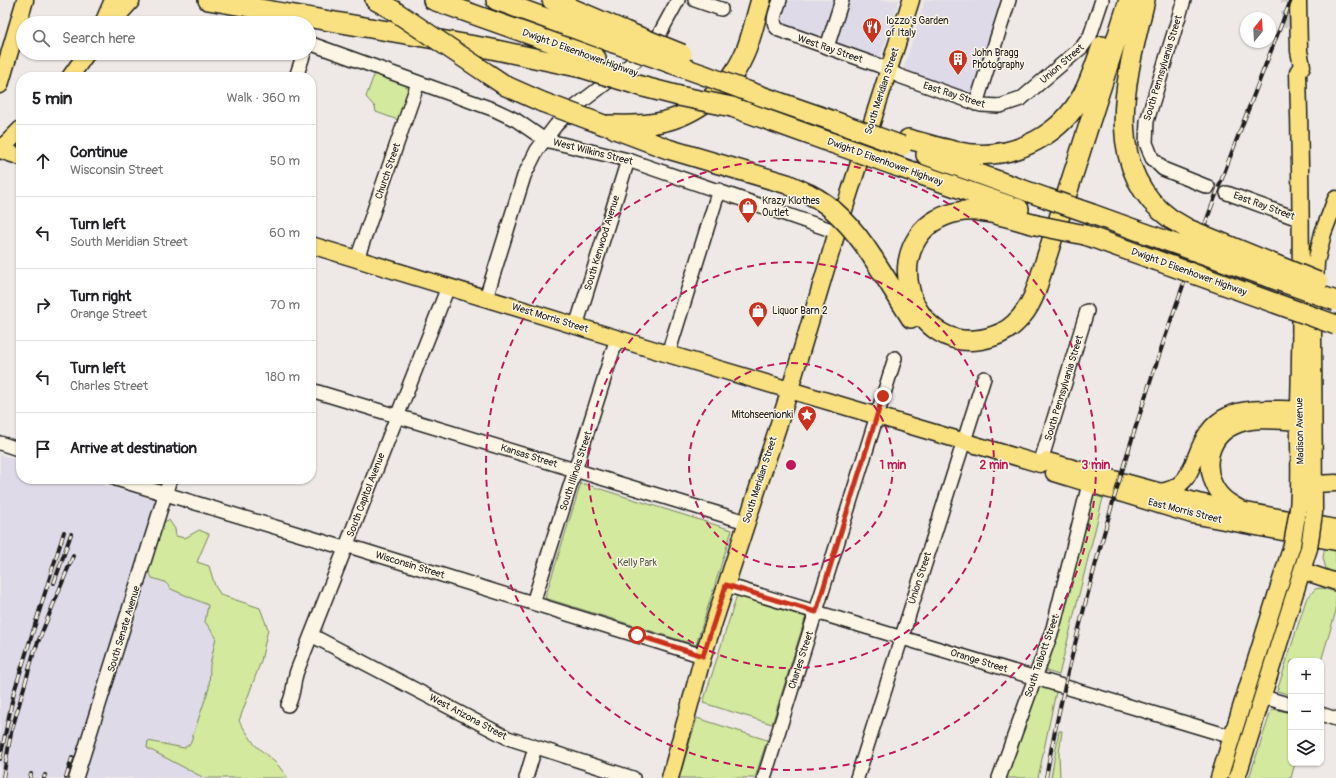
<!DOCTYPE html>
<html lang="en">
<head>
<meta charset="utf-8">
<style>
	body { margin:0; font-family:Pangolin,sans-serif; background:#f6f6f6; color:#202124 }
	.controls { position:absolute; right:12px; bottom:12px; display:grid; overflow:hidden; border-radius:8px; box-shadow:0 1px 3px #0004 }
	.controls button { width:36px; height:36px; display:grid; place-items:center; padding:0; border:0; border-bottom:1px solid #e0e0e0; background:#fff; color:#202124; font:20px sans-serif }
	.compass { position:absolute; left:1240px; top:12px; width:36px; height:36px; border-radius:50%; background:#fff; box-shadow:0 1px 3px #0004; rotate:18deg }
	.stop { position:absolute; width:12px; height:12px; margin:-9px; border:3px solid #c8321e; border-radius:50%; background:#fff }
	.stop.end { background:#c8321e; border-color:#fff; box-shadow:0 1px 4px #0008 }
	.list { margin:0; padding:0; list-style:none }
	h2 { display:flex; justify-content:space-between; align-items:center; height:52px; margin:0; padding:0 16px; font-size:17px }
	h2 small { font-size:13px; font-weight:400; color:#757577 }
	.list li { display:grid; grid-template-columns:26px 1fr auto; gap:12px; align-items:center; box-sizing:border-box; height:72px; padding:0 16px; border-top:1px solid #e0e0e0 }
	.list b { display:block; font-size:15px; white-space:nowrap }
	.list p { margin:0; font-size:13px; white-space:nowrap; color:#757577 }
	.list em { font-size:13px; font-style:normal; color:#757577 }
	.icon { flex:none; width:22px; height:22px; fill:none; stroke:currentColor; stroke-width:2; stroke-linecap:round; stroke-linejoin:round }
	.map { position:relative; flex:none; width:1336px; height:778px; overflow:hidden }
	.search { position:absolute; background:#fff; box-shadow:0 1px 3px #0004; left:16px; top:16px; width:300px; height:44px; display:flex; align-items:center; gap:10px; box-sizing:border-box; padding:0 14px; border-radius:22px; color:#757577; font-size:15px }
	.panel { position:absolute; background:#fff; box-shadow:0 1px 3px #0004; left:16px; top:72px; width:300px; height:412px; border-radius:16px }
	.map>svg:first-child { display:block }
	.built { fill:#dedae7 }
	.green { fill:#d2e99e; stroke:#77825d }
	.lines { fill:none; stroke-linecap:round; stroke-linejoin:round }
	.minor-tunnel { stroke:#cecac8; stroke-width:13; stroke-dasharray:13 6; stroke-linecap:butt }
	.major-tunnel { stroke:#cecac8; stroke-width:16; stroke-dasharray:16 8; stroke-linecap:butt }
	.minor-casing { stroke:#1c1c1c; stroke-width:16 }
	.major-casing { stroke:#1c1c1c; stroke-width:19 }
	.highway-casing { stroke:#1c1c1c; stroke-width:22 }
	.minor { stroke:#fcf5e5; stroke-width:13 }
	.major { stroke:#f9e181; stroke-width:16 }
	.highway { stroke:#f9e181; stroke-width:19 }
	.rail-casing { stroke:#1c1c1c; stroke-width:4 }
	.rail { stroke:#fcf5e5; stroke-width:2.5; stroke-dasharray:8; stroke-linecap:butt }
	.major-bridge-casing { stroke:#1c1c1c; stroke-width:19; stroke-linecap:butt }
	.highway-bridge-casing { stroke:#1c1c1c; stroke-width:22; stroke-linecap:butt }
	.major-bridge { stroke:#f9e181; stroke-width:16 }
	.highway-bridge { stroke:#f9e181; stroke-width:19 }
	.route { stroke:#c8321e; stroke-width:5 }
	.ring { fill:none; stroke:#c2185b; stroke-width:2; stroke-dasharray:7 5 }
	.labels { text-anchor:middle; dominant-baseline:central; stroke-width:3; stroke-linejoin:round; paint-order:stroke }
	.poi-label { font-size:10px; fill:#1c1c1c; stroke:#fcf5e5; text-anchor:start }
	.street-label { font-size:10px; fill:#1c1c1c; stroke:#fcf5e5 }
	.park-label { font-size:10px; fill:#535a43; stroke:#fcf5e5 }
	.centre { fill:#c2185b; stroke:#fcf5e5; stroke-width:2 }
	.ring-label { font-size:12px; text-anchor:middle; font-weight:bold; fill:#c2185b; stroke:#fcf5e5; stroke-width:3; stroke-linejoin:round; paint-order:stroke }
</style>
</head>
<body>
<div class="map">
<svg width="1336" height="778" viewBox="0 0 1336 778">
	<rect width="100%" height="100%" fill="#eee9e6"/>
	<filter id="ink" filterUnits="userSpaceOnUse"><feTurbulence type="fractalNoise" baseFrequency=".025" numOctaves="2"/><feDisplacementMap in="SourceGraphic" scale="8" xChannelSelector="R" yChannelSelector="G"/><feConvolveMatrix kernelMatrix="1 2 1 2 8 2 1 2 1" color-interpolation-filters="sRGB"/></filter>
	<g filter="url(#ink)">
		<!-- built -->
		<path class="built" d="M773,0H899L876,71L773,36L768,27L767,20Z
			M925,0H1005L974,97L903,71Z
			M0,455L21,461V479H83L156,500L135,573L165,582L171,589L208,605L205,622L216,637L210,665L209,688L190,744L185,748L155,741L147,746L204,778H0Z"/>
		<!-- green -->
		<path class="green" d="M375,72L411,84L398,120L376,112L375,107L366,97Z
			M581,483L732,530L696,645L545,598Z
			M1091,495L1103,498L1059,675L1043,670L1056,641L1072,582L1078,548Z
			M169,520L175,529L176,536L185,538L199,530L209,534L197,562L209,566L215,586L221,595L260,608L268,629L261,661L239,721L255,745L277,764L288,778H204L147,748L148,741L184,748L190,744L209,688L210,665L216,637L205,622L208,605L171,589L165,582L152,578L148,570L163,522Z
			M1325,545L1336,547V573L1326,569L1323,558Z
			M1322,588L1336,592V611L1321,661H1291V695L1277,691L1306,600L1315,589Z
			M737,595L806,616L772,724L703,703Z
			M1038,682L1057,687L1038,778H1005Z
			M1273,709L1291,713V763H1295L1291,778H1249L1271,711Z
			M697,718L767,740L755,778H679Z
			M1059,731H1062L1059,753L1060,778H1051Z"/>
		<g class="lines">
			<!-- minor-tunnel -->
			<path class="minor-tunnel" d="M1208,187L1227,193"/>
			<!-- major-tunnel -->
			<path class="major-tunnel" d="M1289,27V0"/>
			<defs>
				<path id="minor" d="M695,0L721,9
					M780,0C777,10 769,23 779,30L880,66L899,76L981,105L1000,106L1021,99L1082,47L1090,36L1102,0
					M1184,0L1147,121L1146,143L1152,158L1163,169L1208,187
					M309,43L495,110L516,120L545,140L628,160L837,232
					M827,47L842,0
					M296,77L304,53
					M976,104L1009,0
					M1227,193L1301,220
					M357,259L418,83
					M486,298L524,176L537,150L556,125L571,110L635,61L659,35L678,0
					M576,326L628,160
					M668,354L719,190
					M311,390L746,522
					M0,443L21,450
					M1040,464L1087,311
					M116,479L338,546L352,547L703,656
					M726,585L1232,737
					M533,603L617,338
					M311,635L508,738L633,778
					M1263,697L1291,705
					M288,705C294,696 293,682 297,671L448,287
					M1321,714L1336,719
					M76,778L170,479
					M526,778L535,748
					M764,778L895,358
					M857,778L984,378
					M999,778L1053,628L1089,484"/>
				<path id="major" d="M1298,2L1299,51L1302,66L1298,72C1301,183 1302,295 1299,406C1298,441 1301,475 1298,509
					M103,23L113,0
					M70,77L87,53
					M0,85L25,0
					M0,150L21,129
					M0,150L21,157
					M311,245L668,354L1040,464L1047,461L1198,502L1336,528
					M1054,473L1192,515L1336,542
					M1313,484L1336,483
					M1159,492C1205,488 1186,434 1229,415C1247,406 1278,410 1299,409
					M1239,508C1234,505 1228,502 1224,498C1202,478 1205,439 1234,426C1253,417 1279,421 1300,422
					M1314,513L1313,333L1316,262L1323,233L1336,199
					M1303,571L1336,582
					M670,778L703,656L787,399L837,232L911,0
					M1219,778L1292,545
					M1237,778L1309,548"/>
				<path id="highway" d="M208,0L487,48L582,68
					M375,0L393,10
					M433,0L596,58
					M496,0L614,43
					M552,0L625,31
					M1145,0C1128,72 1098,167 1171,219
					M109,23L130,0
					M673,64L704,75
					M488,74L506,86L542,102
					M644,87L679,96
					M750,92L839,123
					M732,107L832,143
					M604,125C619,125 635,126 650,124C691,119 727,93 744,55C752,38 755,18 761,0
					M615,129L668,149L787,184L809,194
					M908,139C929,144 951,152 973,154C1018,158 1062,133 1083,94C1091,79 1096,62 1102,46
					M926,155L1046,198
					M896,166L1019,209
					M1092,214L1164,240
					M1036,225C1011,219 983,207 958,212C870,230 907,366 994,336C1015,329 1029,310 1036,290L1129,0
					M1085,235L1155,260
					M873,258L911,318"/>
			</defs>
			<!-- minor casing -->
			<use href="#minor" class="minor-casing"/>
			<!-- major casing -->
			<use href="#major" class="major-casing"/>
			<!-- highway casing -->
			<use href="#highway" class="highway-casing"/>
			<!-- minor -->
			<use href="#minor" class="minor"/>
			<!-- major -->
			<use href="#major" class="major"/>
			<!-- highway -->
			<use href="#highway" class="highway"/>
			<defs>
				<path id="rail" d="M54,583L71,534
					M0,759L14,692L64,532
					M3,778L11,733L34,652L73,556
					M30,778L31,774
					M44,778L45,775
					M66,778L72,758
					M1046,778C1058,708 1076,639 1094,570C1146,375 1217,187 1291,0"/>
			</defs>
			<!-- rail casing -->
			<use href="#rail" class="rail-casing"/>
			<!-- rail -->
			<use href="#rail" class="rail"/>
			<defs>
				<path id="major-bridge" d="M1292,545L1298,509
					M1309,548L1314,513"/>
				<path id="highway-bridge" d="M393,10L488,74
					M625,31L682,54
					M614,43L673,64
					M582,68L644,87
					M704,75L750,92
					M679,96L732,107
					M542,102L604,125
					M839,123L902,146
					M832,143L896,166
					M809,194C836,207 857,233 873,258
					M1046,198L1092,214
					M1171,219L1188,229L1318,282
					M1036,225L1085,235
					M1164,240L1336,301
					M1155,260L1336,325"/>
			</defs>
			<!-- major-bridge casing -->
			<use href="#major-bridge" class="major-bridge-casing"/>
			<!-- highway-bridge casing -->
			<use href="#highway-bridge" class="highway-bridge-casing"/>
			<!-- major-bridge -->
			<use href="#major-bridge" class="major-bridge"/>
			<!-- highway-bridge -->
			<use href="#highway-bridge" class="highway-bridge"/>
		</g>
	</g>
	<g class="lines" filter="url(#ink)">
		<!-- route -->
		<path class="route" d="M637,635L703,656L726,585L816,612L883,396"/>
	</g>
	<!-- distance rings -->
	<g class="ring">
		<circle cx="791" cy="465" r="102"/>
		<circle cx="791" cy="465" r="203"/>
		<circle cx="791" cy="465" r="305"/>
	</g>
	<!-- icons -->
	<defs>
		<symbol id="restaurant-pin" viewBox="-11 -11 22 30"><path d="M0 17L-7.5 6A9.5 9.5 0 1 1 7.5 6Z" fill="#c8321e" stroke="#fcf5e5"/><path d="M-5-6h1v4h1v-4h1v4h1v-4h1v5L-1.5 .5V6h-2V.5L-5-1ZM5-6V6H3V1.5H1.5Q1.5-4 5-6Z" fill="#fff"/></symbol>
		<symbol id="building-pin" viewBox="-11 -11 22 30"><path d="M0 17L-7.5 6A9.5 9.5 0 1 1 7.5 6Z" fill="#c8321e" stroke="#fcf5e5"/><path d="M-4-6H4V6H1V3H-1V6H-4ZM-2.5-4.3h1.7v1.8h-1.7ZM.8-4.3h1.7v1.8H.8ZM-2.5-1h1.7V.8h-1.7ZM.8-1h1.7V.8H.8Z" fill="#fff"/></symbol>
		<symbol id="shop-pin" viewBox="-11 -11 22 30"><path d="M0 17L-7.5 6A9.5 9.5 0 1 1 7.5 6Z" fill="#c8321e" stroke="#fcf5e5"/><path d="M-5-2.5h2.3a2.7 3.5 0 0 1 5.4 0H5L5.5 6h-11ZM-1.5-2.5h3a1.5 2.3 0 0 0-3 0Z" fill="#fff"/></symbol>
		<symbol id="sight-pin" viewBox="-11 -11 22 30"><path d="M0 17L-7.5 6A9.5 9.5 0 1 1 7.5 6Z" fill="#c8321e" stroke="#fcf5e5"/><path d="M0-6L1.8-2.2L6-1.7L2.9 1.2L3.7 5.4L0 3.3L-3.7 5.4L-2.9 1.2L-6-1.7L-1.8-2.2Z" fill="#fff"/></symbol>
	</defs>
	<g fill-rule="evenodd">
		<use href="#restaurant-pin" x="861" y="16" width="22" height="30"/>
		<use href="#building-pin" x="947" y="48" width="22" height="30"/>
		<use href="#shop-pin" x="737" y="196" width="22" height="30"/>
		<use href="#shop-pin" x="747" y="300" width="22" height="30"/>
		<use href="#sight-pin" x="796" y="404" width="22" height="30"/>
	</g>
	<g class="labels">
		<!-- poi labels -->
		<g class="poi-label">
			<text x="886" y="21">Iozzo's Garden<tspan x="886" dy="12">of Italy</tspan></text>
			<text x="972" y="53">John Bragg<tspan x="972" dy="12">Photography</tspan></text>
			<text x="762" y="201">Krazy Klothes<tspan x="762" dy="12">Outlet</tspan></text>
			<text x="772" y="311">Liquor Barn 2</text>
			<text x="793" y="415" text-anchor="end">Mitohseenionki</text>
		</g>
		<!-- street labels -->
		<g class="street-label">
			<text transform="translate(830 49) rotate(19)">West Ray Street</text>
			<text transform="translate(580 53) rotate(20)">Dwight D Eisenhower Highway</text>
			<text transform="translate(1062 64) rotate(-41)">Union Street</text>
			<text transform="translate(1163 68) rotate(-73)">South Pennsylvania Street</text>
			<text transform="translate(882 91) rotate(-72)">South Meridian Street</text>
			<text transform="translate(954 95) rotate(18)">East Ray Street</text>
			<text transform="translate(593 152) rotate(14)">West Wilkins Street</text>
			<text transform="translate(885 162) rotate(20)">Dwight D Eisenhower Highway</text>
			<text transform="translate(388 171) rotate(-71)">Church Street</text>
			<text transform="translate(1264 206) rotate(20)">East Ray Street</text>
			<text transform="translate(602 243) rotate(-73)">South Kenwood Avenue</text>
			<text transform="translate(1189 272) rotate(20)">Dwight D Eisenhower Highway</text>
			<text transform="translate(550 318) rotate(17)">West Morris Street</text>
			<text transform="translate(1064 388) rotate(-73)">South Pennsylvania Street</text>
			<text transform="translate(1300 431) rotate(-91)">Madison Avenue</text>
			<text transform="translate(529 456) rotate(17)">Kansas Street</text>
			<text transform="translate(576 471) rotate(-72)">South Illinois Street</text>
			<text transform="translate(760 480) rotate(-72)">South Meridian Street</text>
			<text transform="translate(366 495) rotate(-69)">South Capitol Avenue</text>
			<text transform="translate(1185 511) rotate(14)">East Morris Street</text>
			<text transform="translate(410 565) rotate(17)">Wisconsin Street</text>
			<text transform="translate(920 578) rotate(-72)">Union Street</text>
			<text transform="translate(124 629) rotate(-73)">South Senate Avenue</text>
			<text transform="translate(1042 656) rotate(-71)">South Talbott Street</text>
			<text transform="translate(801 660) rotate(-72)">Charles Street</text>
			<text transform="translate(979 661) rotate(17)">Orange Street</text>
			<text transform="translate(468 717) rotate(28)">West Arizona Street</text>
		</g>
		<!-- park labels -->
		<g class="park-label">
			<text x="637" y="563">Kelly Park</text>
		</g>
	</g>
	<circle cx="791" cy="465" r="6" class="centre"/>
	<g class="ring-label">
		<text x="893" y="469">1 min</text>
		<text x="994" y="469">2 min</text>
		<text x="1096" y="469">3 min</text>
	</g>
</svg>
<div class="controls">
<button>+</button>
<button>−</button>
<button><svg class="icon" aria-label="layers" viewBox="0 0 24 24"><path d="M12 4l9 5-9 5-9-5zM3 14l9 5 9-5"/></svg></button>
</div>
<svg class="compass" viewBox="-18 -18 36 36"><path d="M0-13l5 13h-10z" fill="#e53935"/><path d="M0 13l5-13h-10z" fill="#757577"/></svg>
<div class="stop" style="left:637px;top:635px"></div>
<div class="stop end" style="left:883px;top:396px"></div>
<div class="search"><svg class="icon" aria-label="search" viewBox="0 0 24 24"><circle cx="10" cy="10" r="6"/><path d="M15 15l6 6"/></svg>Search here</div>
<section class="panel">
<h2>5 min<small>Walk · 360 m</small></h2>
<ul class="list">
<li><svg class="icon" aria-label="ahead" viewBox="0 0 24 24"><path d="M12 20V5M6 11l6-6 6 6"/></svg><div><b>Continue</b><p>Wisconsin Street</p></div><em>50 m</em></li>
<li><svg class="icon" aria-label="left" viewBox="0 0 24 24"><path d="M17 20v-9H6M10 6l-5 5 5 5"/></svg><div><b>Turn left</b><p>South Meridian Street</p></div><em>60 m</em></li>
<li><svg class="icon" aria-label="right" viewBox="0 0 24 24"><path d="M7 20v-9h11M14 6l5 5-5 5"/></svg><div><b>Turn right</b><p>Orange Street</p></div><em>70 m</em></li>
<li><svg class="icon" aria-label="left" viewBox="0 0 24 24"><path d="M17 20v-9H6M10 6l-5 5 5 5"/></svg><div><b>Turn left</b><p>Charles Street</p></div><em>180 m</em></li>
<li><svg class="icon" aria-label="arrive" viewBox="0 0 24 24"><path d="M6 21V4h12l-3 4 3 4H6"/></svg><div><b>Arrive at destination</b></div></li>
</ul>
</section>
</div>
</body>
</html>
